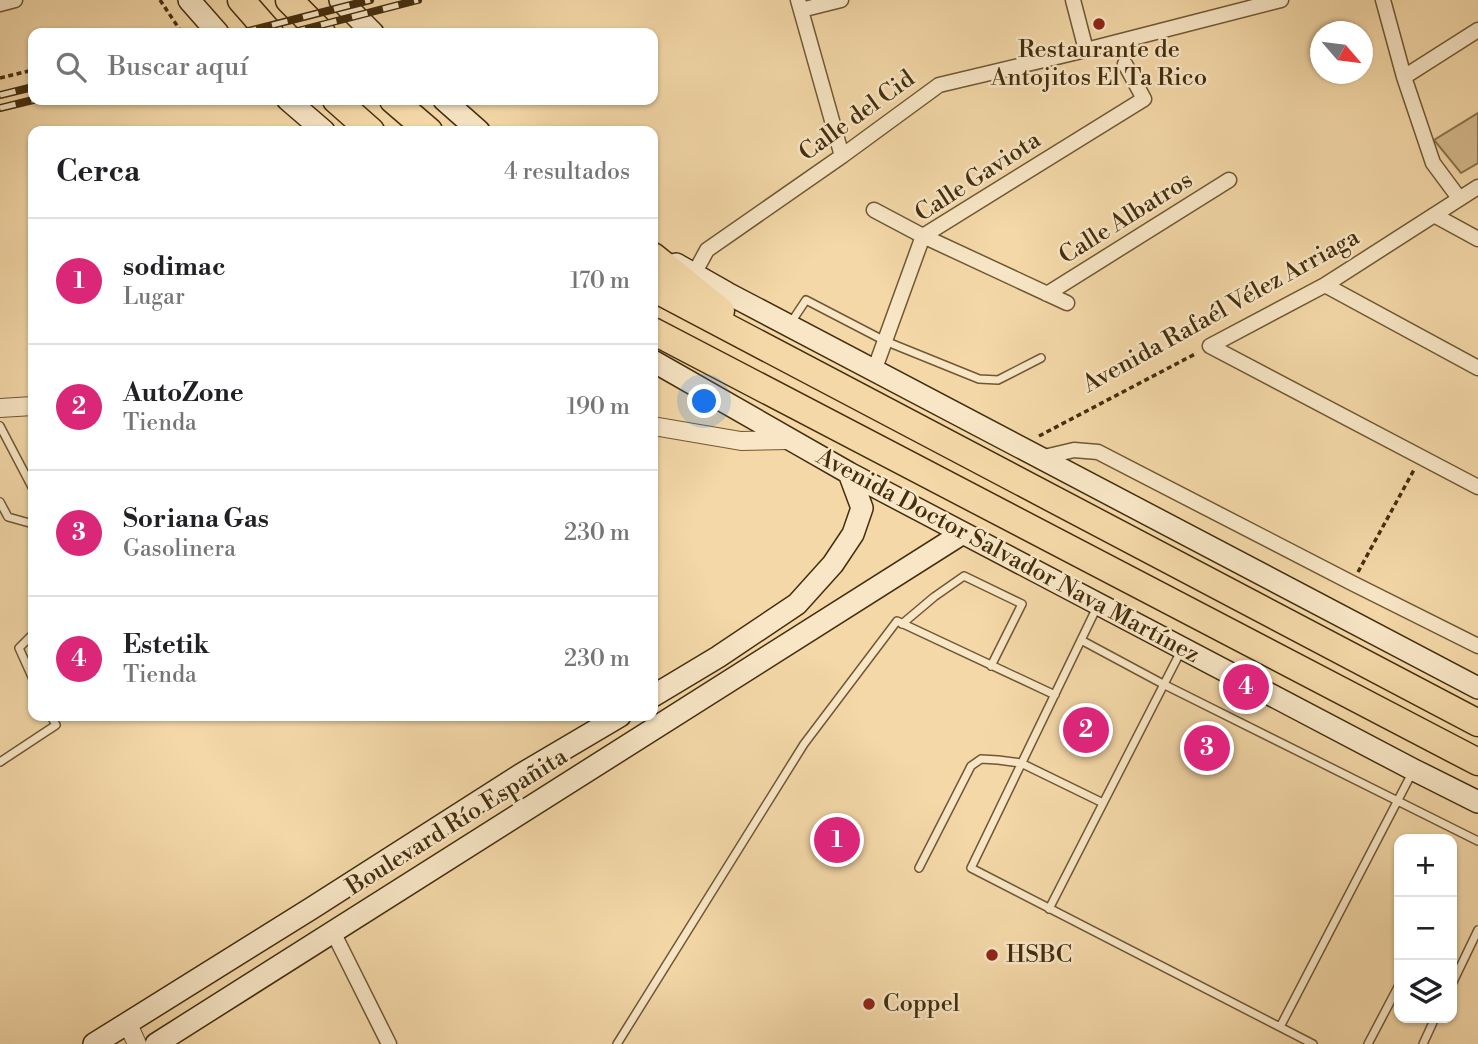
<!DOCTYPE html>
<html lang="es">
<head>
<meta charset="utf-8">
<style>
	body { margin:0; font-family:"Libre Bodoni",serif; background:#f6f6f6; color:#202124 }
	.controls { position:absolute; right:21px; bottom:21px; display:grid; overflow:hidden; border-radius:14px; box-shadow:0 2px 5px #0004 }
	.controls button { width:63px; height:63px; display:grid; place-items:center; padding:0; border:0; border-bottom:2px solid #e0e0e0; background:#fff; color:#202124; font:35px sans-serif }
	.compass { position:absolute; left:1310px; top:21px; width:63px; height:63px; border-radius:50%; background:#fff; box-shadow:0 2px 5px #0004; rotate:118deg }
	.you { position:absolute; left:705px; top:402px; width:24px; height:24px; margin:-18px; border:5px solid #fff; border-radius:50%; background:#1a73e8; box-shadow:0 0 0 10px #1a73e833 }
	.badge { display:grid; place-items:center; width:46px; height:46px; border-radius:50%; background:#db2777; color:#fff; font-size:23px; font-weight:700 }
	.pin { position:absolute; translate:-50% -50%; border:4px solid #fff; box-shadow:0 2px 7px #0006 }
	.list { margin:0; padding:0; list-style:none }
	h2 { display:flex; justify-content:space-between; align-items:center; height:91px; margin:0; padding:0 28px; font-size:30px }
	h2 small { font-size:23px; font-weight:400; color:#757577 }
	.list li { display:grid; grid-template-columns:46px 1fr auto; gap:21px; align-items:center; box-sizing:border-box; height:126px; padding:0 28px; border-top:2px solid #e0e0e0 }
	.list b { display:block; font-size:26px; white-space:nowrap }
	.list p { margin:0; font-size:23px; white-space:nowrap; color:#757577 }
	.list em { font-size:23px; font-style:normal; color:#757577 }
	.icon { flex:none; width:38px; height:38px; fill:none; stroke:currentColor; stroke-width:2; stroke-linecap:round; stroke-linejoin:round }
	.map { position:relative; flex:none; width:1478px; height:1044px; overflow:hidden }
	.search { position:absolute; background:#fff; box-shadow:0 2px 5px #0004; left:28px; top:28px; width:630px; height:77px; display:flex; align-items:center; gap:18px; box-sizing:border-box; padding:0 24px; border-radius:14px; color:#757577; font-size:26px }
	.panel { position:absolute; background:#fff; box-shadow:0 2px 5px #0004; left:28px; top:126px; width:630px; height:595px; border-radius:14px }
	.map>svg:first-child { display:block }
	.green { fill:#d6bb8e; stroke:#8c744e; stroke-width:2 }
	.lines { fill:none; stroke-linecap:round; stroke-linejoin:round }
	.service-casing { stroke:#6f5834; stroke-width:10 }
	.minor-casing { stroke:#6f5834; stroke-width:17 }
	.tertiary-casing { stroke:#6f5834; stroke-width:20 }
	.secondary-casing { stroke:#432e0e; stroke-width:24 }
	.motorway-casing { stroke:#432e0e; stroke-width:29 }
	.path { stroke:#432e0e; stroke-width:3.5; stroke-dasharray:5 3.5; stroke-linecap:butt }
	.service { stroke:#f8e6c6; stroke-width:7 }
	.minor { stroke:#f8e6c6; stroke-width:14 }
	.tertiary { stroke:#f8e6c6; stroke-width:18 }
	.secondary { stroke:#f8e6c6; stroke-width:21 }
	.motorway { stroke:#f4d8a8; stroke-width:26 }
	.rail-casing { stroke:#432e0e; stroke-width:8 }
	.rail { stroke:#f8e6c6; stroke-width:5; stroke-dasharray:16; stroke-linecap:butt }
	.poi-dot { fill:#8f2418; stroke:#f8e6c6; stroke-width:2.5 }
	.labels { text-anchor:middle; dominant-baseline:central; stroke-width:5; stroke-linejoin:round; paint-order:stroke }
	.poi-label { font-size:24px; fill:#432e0e; stroke:#f8e6c6; text-anchor:start }
	.street-label { font-size:24px; fill:#432e0e; stroke:#f8e6c6 }
</style>
</head>
<body>
<div class="map">
<svg width="1478" height="1044" viewBox="0 0 1478 1044">
	<rect width="100%" height="100%" fill="#f4d8a8"/>
	<filter id="stains"><feTurbulence type="fractalNoise" baseFrequency=".00286" numOctaves="4"/><feColorMatrix values="0 0 0 0 .2 0 0 0 0 .09 0 0 0 0 .02 0 0 0 .5 -.17"/></filter>
	<radialGradient id="worn" r=".72"><stop offset=".6" stop-color="#630" stop-opacity="0"/><stop offset="1" stop-color="#630" stop-opacity=".3"/></radialGradient>
	<!-- green -->
	<path class="green" d="M1478,113V163L1461,173L1434,140Z"/>
	<g class="lines">
		<defs>
			<path id="service" d="M790,324L806,300L885,341L979,379L998,380L1041,358
				M0,426L33,489
				M0,502L8,517L33,524
				M1097,607L971,868L1313,1044
				M902,624L934,597L964,576L1022,604L991,666
				M33,634L19,648L33,679
				M1081,640L1163,684L1478,841
				M0,762L56,725L51,716
				M919,868L971,766L981,759L998,760L1021,763L1103,803
				M1049,909L1182,649
				M1452,984L1478,930
				M1280,1027L1412,773
				M617,1044L804,744L897,621L1055,695
				M1368,1044L1399,985
				M1423,1044L1435,1018"/>
			<path id="minor" d="M798,0L842,156
				M1073,0L1086,50
				M1383,0L1404,77L1433,163L1459,198
				M0,4L15,0
				M801,10L841,0
				M1404,77L1478,30
				M874,210L923,236L1067,303
				M1434,215L1478,239
				M694,274L707,250L842,156L939,85L1086,50L1281,0
				M1325,285L1478,368
				M1047,294L1229,180
				M1210,346L1325,285L1478,187
				M1210,346L1478,487
				M874,371L923,236L1144,99L1125,64
				M1040,458L1074,450L1098,452L1352,583L1478,646
				M333,932L389,1044"/>
			<path id="tertiary" d="M0,408L33,406
				M653,426L741,441L790,440
				M127,1022L137,1044"/>
			<path id="secondary" d="M189,0L218,33
				M340,0L373,33
				M288,100L324,131
				M444,100L479,131
				M676,264L727,293L1478,688
				M653,361L849,473L1414,770L1478,802
				M653,696L718,657L797,604L833,564L853,534L862,508L849,473
				M94,1044L312,908L520,775L620,716
				M156,1044L963,533"/>
			<path id="motorway" d="M241,0L270,33
				M289,0L322,33
				M336,100L371,131
				M393,100L429,131
				M653,256L721,311
				M653,288L1478,723
				M653,331L1478,762"/>
		</defs>
		<!-- service casing -->
		<use href="#service" class="service-casing"/>
		<!-- minor casing -->
		<use href="#minor" class="minor-casing"/>
		<!-- tertiary casing -->
		<use href="#tertiary" class="tertiary-casing"/>
		<!-- secondary casing -->
		<use href="#secondary" class="secondary-casing"/>
		<!-- motorway casing -->
		<use href="#motorway" class="motorway-casing"/>
		<!-- path -->
		<path class="path" d="M160,0L182,33
			M0,78L33,70
			M1039,436L1197,353
			M1358,572L1415,468"/>
		<!-- service -->
		<use href="#service" class="service"/>
		<!-- minor -->
		<use href="#minor" class="minor"/>
		<!-- tertiary -->
		<use href="#tertiary" class="tertiary"/>
		<!-- secondary -->
		<use href="#secondary" class="secondary"/>
		<!-- motorway -->
		<use href="#motorway" class="motorway"/>
		<defs>
			<path id="rail" d="M241,33L370,0
				M290,33L418,0
				M0,95L33,87
				M0,108L33,100"/>
		</defs>
		<!-- rail casing -->
		<use href="#rail" class="rail-casing"/>
		<!-- rail -->
		<use href="#rail" class="rail"/>
	</g>
	<!-- markers -->
	<g class="poi-dot">
		<circle cx="1099" cy="24" r="7"/>
		<circle cx="992" cy="955" r="7"/>
		<circle cx="869" cy="1004" r="7"/>
	</g>
	<g class="labels">
		<!-- poi labels -->
		<g class="poi-label">
			<text x="1099" y="50" text-anchor="middle">Restaurante de<tspan x="1099" dy="28">Antojitos El Ta Rico</tspan></text>
			<text x="1006" y="955">HSBC</text>
			<text x="883" y="1004">Coppel</text>
		</g>
		<!-- street labels -->
		<g class="street-label">
			<text transform="translate(857 116) rotate(-36)">Calle del Cid</text>
			<text transform="translate(978 177) rotate(-33)">Calle Gaviota</text>
			<text transform="translate(1126 218) rotate(-32)">Calle Albatros</text>
			<text transform="translate(1221 311) rotate(-29)">Avenida Rafaél Vélez Arriaga</text>
			<text transform="translate(1008 556) rotate(28)">Avenida Doctor Salvador Nava Martínez</text>
			<text transform="translate(457 822) rotate(-32)">Boulevard Río Españita</text>
		</g>
	</g>
	<rect width="100%" height="100%" filter="url(#stains)"/>
	<rect width="100%" height="100%" fill="url(#worn)"/>
</svg>
<div class="controls">
<button>+</button>
<button>−</button>
<button><svg class="icon" aria-label="layers" viewBox="0 0 24 24"><path d="M12 4l9 5-9 5-9-5zM3 14l9 5 9-5"/></svg></button>
</div>
<svg class="compass" viewBox="-18 -18 36 36"><path d="M0-13l5 13h-10z" fill="#e53935"/><path d="M0 13l5-13h-10z" fill="#757577"/></svg>
<div class="you"></div>
<div class="pin badge" style="left:837px;top:840px">1</div>
<div class="pin badge" style="left:1086px;top:730px">2</div>
<div class="pin badge" style="left:1207px;top:748px">3</div>
<div class="pin badge" style="left:1246px;top:687px">4</div>
<div class="search"><svg class="icon" aria-label="search" viewBox="0 0 24 24"><circle cx="10" cy="10" r="6"/><path d="M15 15l6 6"/></svg>Buscar aquí</div>
<section class="panel">
<h2>Cerca<small>4 resultados</small></h2>
<ul class="list">
<li><span class="badge">1</span><div><b>sodimac</b><p>Lugar</p></div><em>170 m</em></li>
<li><span class="badge">2</span><div><b>AutoZone</b><p>Tienda</p></div><em>190 m</em></li>
<li><span class="badge">3</span><div><b>Soriana Gas</b><p>Gasolinera</p></div><em>230 m</em></li>
<li><span class="badge">4</span><div><b>Estetik</b><p>Tienda</p></div><em>230 m</em></li>
</ul>
</section>
</div>
</body>
</html>
